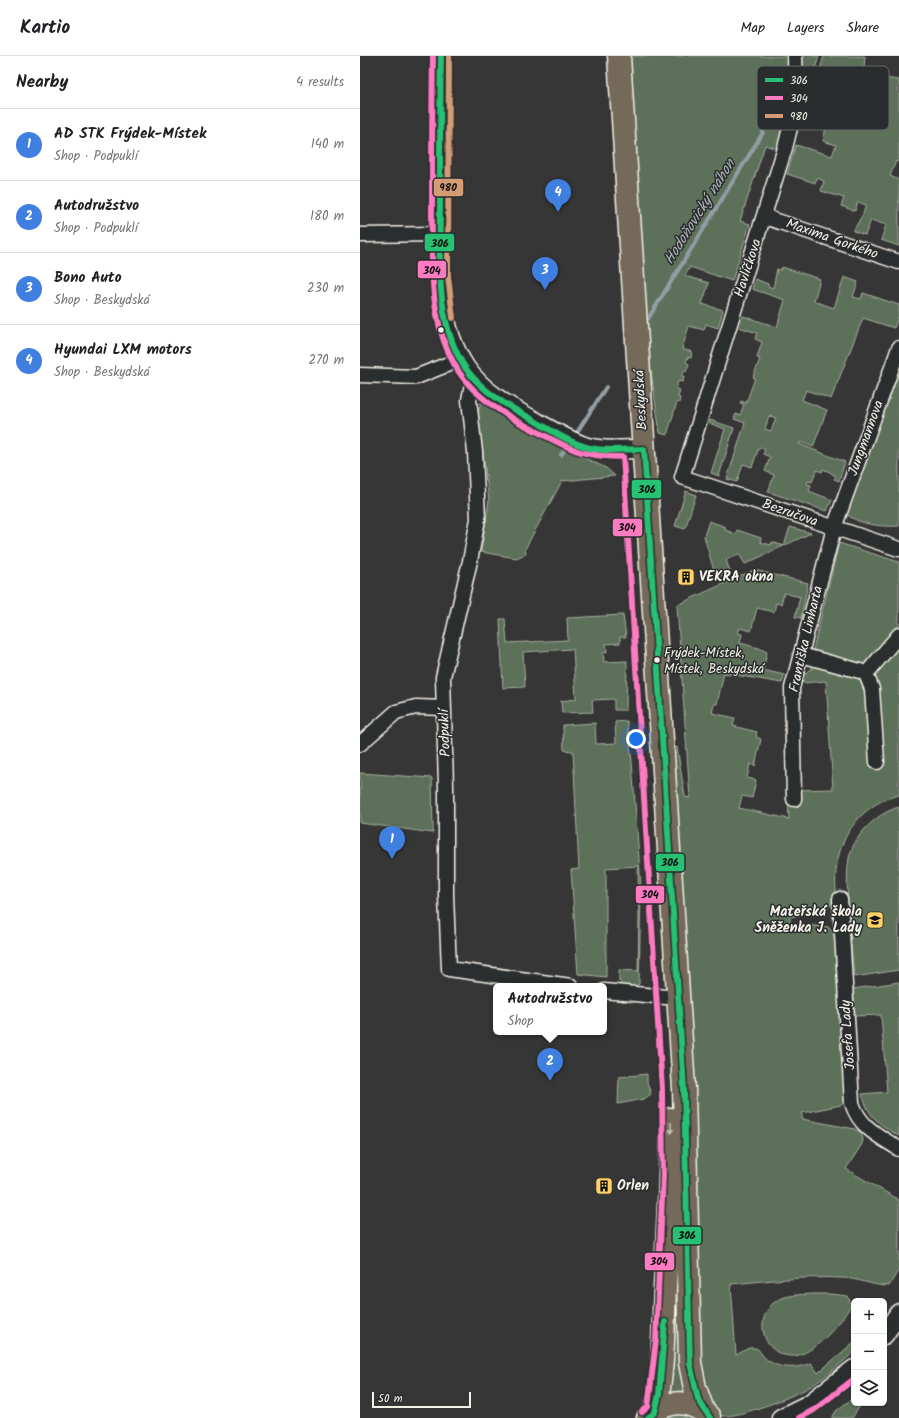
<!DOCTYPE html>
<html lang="en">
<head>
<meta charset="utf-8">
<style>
	body { margin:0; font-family:Kalam,sans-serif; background:#f2f2f2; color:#202124 }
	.controls { position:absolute; right:12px; bottom:12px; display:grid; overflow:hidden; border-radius:6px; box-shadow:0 1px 3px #0004 }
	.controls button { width:36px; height:36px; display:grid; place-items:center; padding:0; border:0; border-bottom:1px solid #e0e0e0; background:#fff; color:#202124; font:20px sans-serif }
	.scale { position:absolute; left:12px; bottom:10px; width:99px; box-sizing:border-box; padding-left:4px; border:2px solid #f4f1e8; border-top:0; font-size:11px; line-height:14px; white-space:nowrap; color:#f4f1e8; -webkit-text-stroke:3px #2a2d2e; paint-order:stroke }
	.you { position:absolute; left:276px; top:683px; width:14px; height:14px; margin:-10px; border:3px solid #fff; border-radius:50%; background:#1a73e8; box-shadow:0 0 0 6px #1a73e833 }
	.badge { display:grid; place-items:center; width:26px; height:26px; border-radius:50%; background:#847042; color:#fff; font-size:13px; font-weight:700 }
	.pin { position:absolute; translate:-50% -33px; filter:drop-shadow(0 1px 2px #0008) }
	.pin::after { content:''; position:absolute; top:21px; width:14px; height:12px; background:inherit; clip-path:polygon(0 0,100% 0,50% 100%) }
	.popup { position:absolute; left:133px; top:927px; width:114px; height:52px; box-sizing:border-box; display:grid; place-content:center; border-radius:6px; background:#fff; filter:drop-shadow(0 1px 3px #0005); font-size:13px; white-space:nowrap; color:#757577 }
	.popup b { font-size:15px; color:#202124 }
	.popup::after { content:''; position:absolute; left:50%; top:100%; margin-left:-8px; border:8px solid transparent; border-top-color:#fff }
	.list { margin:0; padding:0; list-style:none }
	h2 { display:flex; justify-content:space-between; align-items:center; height:52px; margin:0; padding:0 16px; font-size:17px }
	h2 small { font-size:13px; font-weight:400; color:#757577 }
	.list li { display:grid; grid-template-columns:26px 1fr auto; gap:12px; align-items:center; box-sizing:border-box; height:72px; padding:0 16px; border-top:1px solid #e0e0e0 }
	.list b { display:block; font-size:15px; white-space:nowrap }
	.list p { margin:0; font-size:13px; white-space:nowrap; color:#757577 }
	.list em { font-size:13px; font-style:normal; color:#757577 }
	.icon { flex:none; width:22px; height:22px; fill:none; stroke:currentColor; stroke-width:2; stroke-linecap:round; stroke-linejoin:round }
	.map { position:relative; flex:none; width:539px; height:1362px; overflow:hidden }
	header { display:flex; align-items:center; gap:24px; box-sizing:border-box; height:56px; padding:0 20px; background:#fff; border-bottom:1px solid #e0e0e0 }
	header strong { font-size:19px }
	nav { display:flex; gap:22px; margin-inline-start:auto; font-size:14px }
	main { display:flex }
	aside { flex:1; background:#fff }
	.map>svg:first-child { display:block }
	.green { fill:#5c705a; stroke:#a8b0a1; fill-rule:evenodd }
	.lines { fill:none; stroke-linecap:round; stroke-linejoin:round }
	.stream { stroke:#939ea4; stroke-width:4 }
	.minor-casing { stroke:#f4f1e8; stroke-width:17 }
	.tertiary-casing { stroke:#f4f1e8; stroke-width:21 }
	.primary-casing { stroke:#f4f1e8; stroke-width:25 }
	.minor { stroke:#2a2d2e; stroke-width:14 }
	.tertiary { stroke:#2a2d2e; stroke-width:18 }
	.primary { stroke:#746a5a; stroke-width:22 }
	.bus-1-casing { stroke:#2a2d2e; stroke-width:9 }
	.bus-2-casing { stroke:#2a2d2e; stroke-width:9 }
	.bus-3-casing { stroke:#2a2d2e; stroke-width:9 }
	.bus-1 { stroke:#26c172; stroke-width:6 }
	.bus-2 { stroke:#fe7ac1; stroke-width:6 }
	.bus-3 { stroke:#d39c74; stroke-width:6 }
	.oneway { fill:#c1bbaf }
	.bus-dot { fill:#f4f1e8; stroke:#2a2d2e; stroke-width:1.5 }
	.labels { text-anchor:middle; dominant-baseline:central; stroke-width:3; stroke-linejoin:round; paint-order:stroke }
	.bus-label { font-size:13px; fill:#f4f1e8; stroke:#2a2d2e; text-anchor:start }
	.street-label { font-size:14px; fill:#f4f1e8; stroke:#2a2d2e }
	.poi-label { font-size:14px; font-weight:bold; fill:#f4f1e8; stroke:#2a2d2e; text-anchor:start }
	.water-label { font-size:15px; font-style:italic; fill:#abb3b5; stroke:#2a2d2e }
	.key { fill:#2a2d2e; stroke:#676866; stroke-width:1 }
	.key-label { font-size:11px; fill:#f4f1e8 }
	.line-badge { stroke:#2a2d2e; stroke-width:1.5 }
	.pale-badge-label { font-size:11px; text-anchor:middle; font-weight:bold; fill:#111 }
</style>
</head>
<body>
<header>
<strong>Kartio</strong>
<nav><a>Map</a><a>Layers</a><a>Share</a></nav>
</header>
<main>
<aside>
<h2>Nearby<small>4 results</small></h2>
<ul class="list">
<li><span class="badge" style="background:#3f7fe0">1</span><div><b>AD STK Frýdek-Místek</b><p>Shop · Podpuklí</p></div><em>140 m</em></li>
<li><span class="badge" style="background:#3f7fe0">2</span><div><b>Autodružstvo</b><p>Shop · Podpuklí</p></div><em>180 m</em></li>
<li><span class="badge" style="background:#3f7fe0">3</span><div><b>Bono Auto</b><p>Shop · Beskydská</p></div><em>230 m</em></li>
<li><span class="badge" style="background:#3f7fe0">4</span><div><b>Hyundai LXM motors</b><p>Shop · Beskydská</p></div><em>270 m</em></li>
</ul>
</aside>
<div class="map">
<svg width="539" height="1362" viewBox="0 0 539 1362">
	<rect width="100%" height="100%" fill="#373636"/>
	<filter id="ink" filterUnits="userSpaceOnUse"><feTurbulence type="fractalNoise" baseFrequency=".025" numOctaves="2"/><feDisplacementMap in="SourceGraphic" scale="8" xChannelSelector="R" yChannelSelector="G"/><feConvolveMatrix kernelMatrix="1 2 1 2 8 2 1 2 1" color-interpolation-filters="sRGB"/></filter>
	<g filter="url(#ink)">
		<!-- green -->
		<path class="green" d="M270,0H427L429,5L427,58L418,93L405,89L380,165L390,168L372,225L330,211L325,220L349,227L342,248L363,254L358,272L346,268L344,274L329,270L322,293L332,296L331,302L328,301L326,306L329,308L326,316L324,315L322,320L324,321L323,326L318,325L316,333L320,334L318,341L320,342L319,347L317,346L307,379L300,377L290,309L271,31Z
			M444,0H459L435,79L442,4Z
			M464,0H505L504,13H508V17L519,18L513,39L518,41L524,22L539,24V106L536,105L530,120L539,124V190L521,184L526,169L511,164L505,179L493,175L503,158L506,149L498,146L495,155L481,150L484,142L461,135L464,125L457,122L455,127L427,118L436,89L472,100L476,89L463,85L467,67L476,70L484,43L454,34Z
			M422,211L460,223L454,245L474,252L484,221L498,226L493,241L501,243L503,237L539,249V259L534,272L503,262L471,343L446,334L442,344L467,354L453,391L440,386L439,388L485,406L479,425L474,423L476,420L472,418V417L463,413L462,416L457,414L452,426L448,425L447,428L451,429L449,435L472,444L467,455L408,436L414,419L405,415L410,401L403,398L405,394L399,391L392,411L383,408L377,426L367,423L385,367L374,363L376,358L380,359L384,348L380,347L381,345L386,347L395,322L393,321L400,303L397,302L402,286L395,283L397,277L379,271L383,260L417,271L425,244L392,233L395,223L408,228V230L413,232L417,213L421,214ZM409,360L416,362L411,375L405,373Z
			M539,308V470C522,471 498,469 485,457Z
			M121,346L152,366L180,381L246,412L255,420L202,425L165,493L166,498L156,502L121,496L129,444L118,357Z
			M350,364L374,372L359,420L351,417L365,373L349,367Z
			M326,435L336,439L325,473L315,470Z
			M349,465L366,471L365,474L376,478L377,474L401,482L400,486L411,489L412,486L424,490L430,471L451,477L385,508L379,498L366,504L370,515L356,522L344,480Z
			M479,487L539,506V739C531,741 523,744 516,748C484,768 471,805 477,842H472L471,849L462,854L430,861V868L468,871L474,877L485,1041V1046L481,1049L442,1057V1063L495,1073L501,1076L503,1084L502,1088L486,1113L539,1144V1213L529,1230C512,1230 498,1222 481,1222C444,1220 407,1225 371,1228L376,1299L389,1292H396C400,1294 401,1298 404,1301C417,1314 436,1313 451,1307L458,1317L494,1286V1296C481,1308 468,1319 453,1329C438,1339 378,1362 362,1360C349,1352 346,1336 340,1323L312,731L315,691H317L325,741L330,742L317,549L394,514L448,527L441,562L435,561L440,541L424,537L421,548L416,547L414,556L397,552L391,575L380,572L378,577L382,578L380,587L399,592L407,596L403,614L424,619L422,627L364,617L357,648H354L352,657L375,662L373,670L397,676L396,681L401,683L395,710L390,708L387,722L396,724L392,742L382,740L379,752L429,763L428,743L436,734L473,733L466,625L443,627V624L440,623L449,614L456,610L459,599L453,594Z
			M263,559L266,581H260V587L246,588L247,596L243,597L244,606L267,605L266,654H254V643L232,644L233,656L202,657L201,645L216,643L213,593L163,596L165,631L143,632L140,563H145L147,587L208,584L207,562Z
			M267,665L272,706L281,831L279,928L274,931L263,930L259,925V914L278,915L279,862L278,810L246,812V921L218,918L211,814L219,813L213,695L204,694L203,671V669L235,667L236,688L256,687L255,666Z
			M0,717L72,722L73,777L0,767Z
			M539,751V914L494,921C492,894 482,816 491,795C499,775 518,757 539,751Z
			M539,926V1080C519,1068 509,1062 502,1038L527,1036L521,959L495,960L493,933Z
			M287,1018V1026L291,1038L284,1043L258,1048L259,1021Z
			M313,1236H321L327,1337L321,1336L309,1338L312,1306Z
			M470,1238L488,1240L491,1249C482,1266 454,1299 433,1300C403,1301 392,1262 416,1245C427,1237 456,1238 470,1238Z
			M494,1341V1347H502L492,1362H472L476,1355Z
			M312,1358H325L333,1362H302Z"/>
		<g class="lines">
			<!-- stream -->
			<path class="stream" d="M288,263L412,62
				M214,381L246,331
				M201,399L209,388"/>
			<defs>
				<path id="minor" d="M435,0L436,39L432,64L425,92L322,421L539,493
					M405,161L539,206
					M0,179L80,178
					M0,319L56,321L101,303
					M117,326L111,333L109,344L115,396L118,463L110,505L83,621L86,730V840L89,913L211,930
					M441,599L500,615L506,618L512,633L517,706
					M506,618L539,579
					M0,688L36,656L56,651L84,652
					M434,743L432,632L474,472L539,292
					M480,843L492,1047C500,1072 518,1079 539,1093
					M244,935L306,941H319"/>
				<path id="tertiary" d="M81,0C80,49 79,99 80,148C80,204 74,264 106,312C122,335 149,351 173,364C189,373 206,383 224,390C242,396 265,393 284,393
					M524,1279L539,1257
					M421,1362L449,1348L494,1313"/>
				<path id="primary" d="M259,0L324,1033L330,1307L335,1332L344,1357
					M295,1355C304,1314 303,1273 305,1231C308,1175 311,1120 311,1063
					M288,1362C306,1343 330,1342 349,1361"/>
			</defs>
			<!-- minor casing -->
			<use href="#minor" class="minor-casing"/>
			<!-- tertiary casing -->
			<use href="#tertiary" class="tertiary-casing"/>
			<!-- primary casing -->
			<use href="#primary" class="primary-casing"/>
			<!-- minor -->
			<use href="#minor" class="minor"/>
			<!-- tertiary -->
			<use href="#tertiary" class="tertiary"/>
			<!-- primary -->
			<use href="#primary" class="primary"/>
			<defs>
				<path id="bus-1" d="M81,0C80,49 80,99 80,148C80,203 74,265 106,313C122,335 147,350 170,362C189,373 209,387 230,392C247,396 266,393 284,393L324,1033L330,1307L338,1343L350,1362
					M288,1362L295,1356L299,1339L305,1266"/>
				<path id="bus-2" d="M73,0C72,49 72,99 72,148C72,206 67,266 99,316C116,342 146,360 172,373C209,392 220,401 263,401L302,1033L303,1119L296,1284L288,1351L282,1356
					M439,1362L454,1354L494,1323"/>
				<path id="bus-3" d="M89,0L88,220L93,262"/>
			</defs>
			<!-- bus-1 casing -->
			<use href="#bus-1" class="bus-1-casing"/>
			<!-- bus-2 casing -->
			<use href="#bus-2" class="bus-2-casing"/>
			<!-- bus-3 casing -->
			<use href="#bus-3" class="bus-3-casing"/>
			<!-- bus-1 -->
			<use href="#bus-1" class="bus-1"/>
			<!-- bus-2 -->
			<use href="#bus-2" class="bus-2"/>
			<!-- bus-3 -->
			<use href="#bus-3" class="bus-3"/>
		</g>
		<!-- one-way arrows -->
		<defs><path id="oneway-solid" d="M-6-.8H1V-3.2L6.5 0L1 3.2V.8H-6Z"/></defs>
		<use class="oneway" href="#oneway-solid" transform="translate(311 1072) rotate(89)"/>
	</g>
	<!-- icons -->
	<defs>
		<symbol id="building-square" viewBox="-11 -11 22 22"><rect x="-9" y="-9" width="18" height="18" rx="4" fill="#ffd166" stroke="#2a2d2e"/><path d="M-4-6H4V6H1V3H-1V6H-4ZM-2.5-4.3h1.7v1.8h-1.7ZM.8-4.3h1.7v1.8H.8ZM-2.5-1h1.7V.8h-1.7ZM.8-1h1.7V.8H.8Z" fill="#111"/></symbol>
		<symbol id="school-square" viewBox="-11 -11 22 22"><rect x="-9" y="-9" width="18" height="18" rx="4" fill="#ffd166" stroke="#2a2d2e"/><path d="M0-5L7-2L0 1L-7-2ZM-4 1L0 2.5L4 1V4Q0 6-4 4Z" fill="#111"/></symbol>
	</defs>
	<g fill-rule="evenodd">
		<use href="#building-square" x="316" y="511" width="20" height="20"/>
		<use href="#school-square" x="505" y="854" width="20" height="20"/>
		<use href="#building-square" x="234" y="1120" width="20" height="20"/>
	</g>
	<!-- markers -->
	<g class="bus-dot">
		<circle cx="81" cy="274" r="3.5"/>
		<circle cx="297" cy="604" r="3.5"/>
	</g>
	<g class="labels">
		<!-- bus labels -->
		<g class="bus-label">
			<text x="304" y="597">Frýdek-Místek,<tspan x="304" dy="16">Místek, Beskydská</tspan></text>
		</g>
		<!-- street labels -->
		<g class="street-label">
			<text transform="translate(472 183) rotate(19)">Maxima Gorkého</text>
			<text transform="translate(388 212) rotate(-72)">Havlíčkova</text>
			<text transform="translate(281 344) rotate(-93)">Beskydská</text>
			<text transform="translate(506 382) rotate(-70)">Jungmannova</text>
			<text transform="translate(430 457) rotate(19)">Bezručova</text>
			<text transform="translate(446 583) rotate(-77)">Františka Linharta</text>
			<text transform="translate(85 677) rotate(-92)">Podpuklí</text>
			<text transform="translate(488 979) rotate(-94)">Josefa Lady</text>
		</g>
		<!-- poi labels -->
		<g class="poi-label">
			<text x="339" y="521">VEKRA okna</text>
			<text x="502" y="856" text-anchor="end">Mateřská škola<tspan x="502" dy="16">Sněženka J. Lady</tspan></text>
			<text x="257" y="1130">Orlen</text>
		</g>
		<!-- water labels -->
		<g class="water-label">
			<text transform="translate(340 156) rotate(-58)">Hodoňovický náhon</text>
		</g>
	</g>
	<!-- legend -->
	<rect x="397" y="10" width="132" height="64" rx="6" class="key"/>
	<rect x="405" y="22" width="18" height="4" fill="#26c172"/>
	<rect x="405" y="40" width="18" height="4" fill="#fe7ac1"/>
	<rect x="405" y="58" width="18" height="4" fill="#d39c74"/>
	<g class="key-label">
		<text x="430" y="28">306</text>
		<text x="430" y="46">304</text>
		<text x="430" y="64">980</text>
	</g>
	<g class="line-badge">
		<rect x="73" y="122" width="31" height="19" rx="4" fill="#d39c74"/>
		<rect x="64" y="177" width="31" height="19" rx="4" fill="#26c172"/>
		<rect x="57" y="204" width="30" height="19" rx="4" fill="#fe7ac1"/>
		<rect x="271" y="423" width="31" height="20" rx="4" fill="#26c172"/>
		<rect x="252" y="462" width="31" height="19" rx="4" fill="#fe7ac1"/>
		<rect x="295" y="797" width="30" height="19" rx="4" fill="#26c172"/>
		<rect x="275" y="829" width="30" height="19" rx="4" fill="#fe7ac1"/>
		<rect x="312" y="1170" width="30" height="19" rx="4" fill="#26c172"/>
		<rect x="284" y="1196" width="31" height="19" rx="4" fill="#fe7ac1"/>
	</g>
	<g class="pale-badge-label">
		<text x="88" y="135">980</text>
		<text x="80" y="191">306</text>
		<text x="72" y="218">304</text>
		<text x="287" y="437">306</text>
		<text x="267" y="475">304</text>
		<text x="310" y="810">306</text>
		<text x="290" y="842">304</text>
		<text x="327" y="1183">306</text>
		<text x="299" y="1209">304</text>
	</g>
</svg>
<div class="controls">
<button>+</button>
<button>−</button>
<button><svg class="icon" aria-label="layers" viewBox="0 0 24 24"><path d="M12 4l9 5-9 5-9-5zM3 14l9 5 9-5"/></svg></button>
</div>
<div class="scale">50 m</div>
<div class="you"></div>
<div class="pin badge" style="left:32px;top:803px;background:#3f7fe0">1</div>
<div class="pin badge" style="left:190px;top:1025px;background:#3f7fe0">2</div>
<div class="popup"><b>Autodružstvo</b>Shop</div>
<div class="pin badge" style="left:185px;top:234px;background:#3f7fe0">3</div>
<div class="pin badge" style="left:198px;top:156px;background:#3f7fe0">4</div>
</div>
</main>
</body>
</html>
